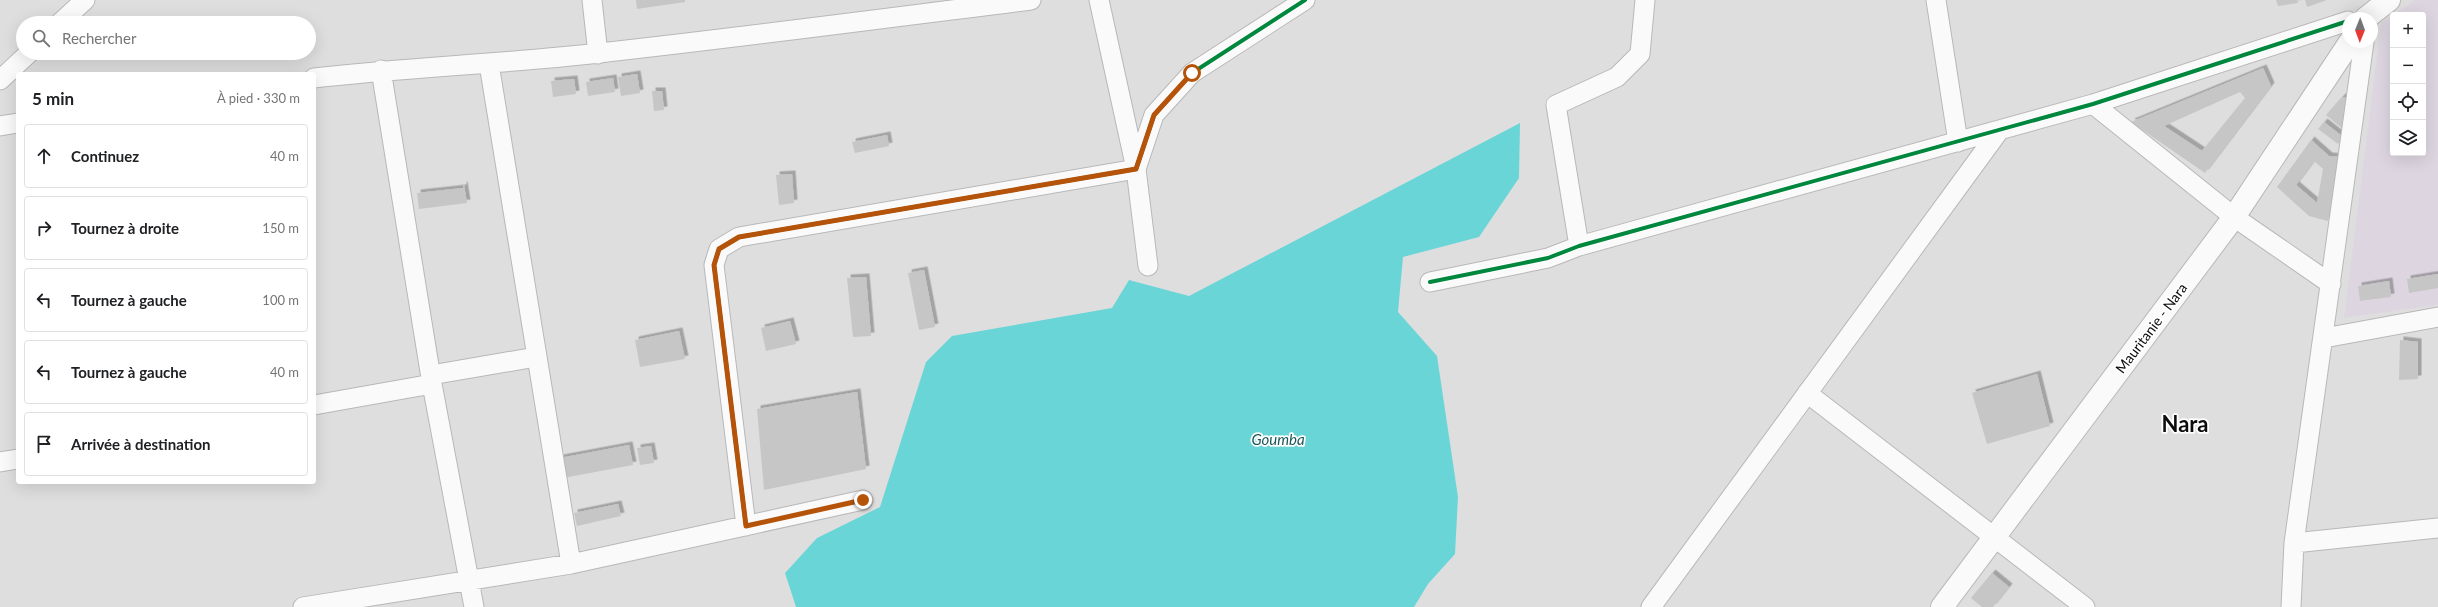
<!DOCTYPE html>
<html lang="fr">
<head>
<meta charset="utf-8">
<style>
	body { margin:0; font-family:Lato,sans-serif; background:#f6f6f6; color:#202124 }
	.controls { position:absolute; right:12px; top:12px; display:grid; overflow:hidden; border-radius:4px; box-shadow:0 4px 16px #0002 }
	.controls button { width:36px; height:36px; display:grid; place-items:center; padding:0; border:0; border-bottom:1px solid #e0e0e0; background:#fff; color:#202124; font:20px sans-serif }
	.compass { position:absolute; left:2342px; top:12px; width:36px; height:36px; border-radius:50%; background:#fff; box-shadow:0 4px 16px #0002; rotate:181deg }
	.stop { position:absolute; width:12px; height:12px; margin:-9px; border:3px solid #b45309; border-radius:50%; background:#fff }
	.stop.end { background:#b45309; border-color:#fff; box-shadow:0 1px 4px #0008 }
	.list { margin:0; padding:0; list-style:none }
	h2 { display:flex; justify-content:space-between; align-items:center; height:52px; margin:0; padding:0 16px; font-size:17px }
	h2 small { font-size:13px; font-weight:400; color:#757577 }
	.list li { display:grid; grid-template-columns:26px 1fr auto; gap:12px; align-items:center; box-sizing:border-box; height:64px; margin:0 8px 8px; padding:0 8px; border:1px solid #e0e0e0; border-radius:4px }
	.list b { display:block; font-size:15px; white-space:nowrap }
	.list em { font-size:13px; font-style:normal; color:#757577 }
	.icon { flex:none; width:22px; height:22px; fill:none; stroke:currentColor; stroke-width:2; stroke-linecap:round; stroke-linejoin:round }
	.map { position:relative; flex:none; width:2438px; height:607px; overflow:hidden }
	.search { position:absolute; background:#fff; box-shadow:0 4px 16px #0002; left:16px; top:16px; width:300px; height:44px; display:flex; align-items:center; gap:10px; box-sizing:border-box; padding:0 14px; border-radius:22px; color:#757577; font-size:15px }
	.panel { position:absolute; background:#fff; box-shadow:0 4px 16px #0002; left:16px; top:72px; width:300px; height:412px; border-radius:4px }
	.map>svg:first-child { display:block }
	.commercial { fill:#ddd6e0 }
	.water { fill:#6ad5d7 }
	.building { fill:#c6c6c6; fill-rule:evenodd; filter:url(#shadow) }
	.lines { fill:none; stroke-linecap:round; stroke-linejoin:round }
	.minor-casing { stroke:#b8b8b8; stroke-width:21 }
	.secondary-casing { stroke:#b8b8b8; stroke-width:24 }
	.minor { stroke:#fafafa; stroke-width:19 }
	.secondary { stroke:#fafafa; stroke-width:22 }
	.cycleway-casing { stroke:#fff; stroke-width:6 }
	.cycleway { stroke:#00873e; stroke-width:4 }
	.route { stroke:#b45309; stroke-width:5 }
	.labels { text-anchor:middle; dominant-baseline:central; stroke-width:3.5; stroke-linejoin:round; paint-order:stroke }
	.street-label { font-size:14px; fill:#0c0c0c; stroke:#fff }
	.water-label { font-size:15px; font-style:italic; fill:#1a5759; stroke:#fff }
	.town-label { font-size:22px; font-weight:bold; fill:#0c0c0c; stroke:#fff }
</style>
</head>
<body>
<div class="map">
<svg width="2438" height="607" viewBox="0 0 2438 607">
	<defs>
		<filter id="shadow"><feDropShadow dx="3.5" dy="-3.5" stdDeviation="0" flood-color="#0004"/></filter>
	</defs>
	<rect width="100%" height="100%" fill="#dededf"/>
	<!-- commercial -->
	<path class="commercial" d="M2415,0H2438V305L2344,318L2381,23L2393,15V153H2423V15H2393Z"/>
	<!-- water -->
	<path class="water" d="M1520,123L1519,178L1479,237L1403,257L1398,312L1437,356L1458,497L1455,554L1428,584L1414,607H796L785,573L817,538L880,507L926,362L952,336L1112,308L1129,280L1189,296Z"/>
	<!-- building -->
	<path class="building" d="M636,0H685V2L637,9Z
		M2276,0H2297L2298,3L2278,6Z
		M2305,0H2327L2307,7Z
		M2263,68L2271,86L2205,173L2131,122ZM2240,92L2245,98L2202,151L2164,126Z
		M637,74L640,93L621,96L618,77Z
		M613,78L615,92L588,96L586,82Z
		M574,79L576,94L553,97L551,81Z
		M652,91H662L664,110L654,111Z
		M2342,97L2351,99L2343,129L2326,115Z
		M2324,122L2343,137L2338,144L2318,129Z
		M887,135L889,146L855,153L852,142Z
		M2311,140L2329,156L2340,157L2328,221L2309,216L2277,187ZM2314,161L2323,169L2317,203L2296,185Z
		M792,174L794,203L779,205L776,175Z
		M463,185H464L467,203L419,209L417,193L463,188Z
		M924,270L935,327L919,330L908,273Z
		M2438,274V288L2409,293L2407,279Z
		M866,277L871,336L853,337L847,278Z
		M2389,281L2391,297L2360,301L2358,286Z
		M790,321L796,344L766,351L761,328Z
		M679,331L685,359L640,367L635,340Z
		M2400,340L2418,342V379L2399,380Z
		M2037,374L2050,426L1987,444L1972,393Z
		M857,392L866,469L764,490L757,409Z
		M629,445L633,465L563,478L560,458Z
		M651,446L654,463L640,465L637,448Z
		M618,504L621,516L577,526L574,513Z
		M1992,573L2009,587L1993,607H1982L1971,598Z"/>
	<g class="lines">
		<defs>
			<path id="minor" d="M592,0L598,54
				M1099,0L1136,169L1148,266
				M1936,0L1958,142
				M60,23L85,0
				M489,64L571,564
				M381,70L432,384L474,607
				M314,78C409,67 504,64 599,53C743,37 887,18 1031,0
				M0,80L29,53
				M2093,104L2234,217L2331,284
				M0,126L18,123
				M1579,246L1556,105L1617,77L1640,54L1645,0
				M1430,282L1548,258L1579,246L2093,104L2348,21
				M2324,338L2438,317
				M431,375L536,357
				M1807,393L2085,607
				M314,405L432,384
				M0,462L18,459
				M746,526L714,265L719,249L739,237L1136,169L1154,115L1192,73L1305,0
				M2294,543L2438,528
				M303,607L571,564L863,500
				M1651,607L1999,131
				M2291,607L2294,543L2364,42"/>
			<path id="secondary" d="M2366,18L2389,0
				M1942,607L2234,217L2350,42"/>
		</defs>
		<!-- minor casing -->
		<use href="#minor" class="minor-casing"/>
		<!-- secondary casing -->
		<use href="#secondary" class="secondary-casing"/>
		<!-- minor -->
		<use href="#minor" class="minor"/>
		<!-- secondary -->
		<use href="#secondary" class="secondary"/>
		<defs>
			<path id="cycleway" d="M1430,282L1548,258L1579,246L2093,104L2348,21
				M746,526L714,265L719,249L739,237L1136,169L1154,115L1192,73L1305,0"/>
		</defs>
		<!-- cycleway casing -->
		<use href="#cycleway" class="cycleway-casing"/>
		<!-- cycleway -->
		<use href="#cycleway" class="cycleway"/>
	</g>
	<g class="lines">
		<!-- route -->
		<path class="route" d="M863,500L746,526L714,265L719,249L739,237L1136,169L1154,115L1192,73"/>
	</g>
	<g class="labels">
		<!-- street labels -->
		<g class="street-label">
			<text transform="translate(2151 328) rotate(-53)">Mauritanie - Nara</text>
		</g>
		<!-- water labels -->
		<g class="water-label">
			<text x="1278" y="439">Goumba</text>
		</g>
		<!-- town labels -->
		<g class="town-label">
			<text x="2185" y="423">Nara</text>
		</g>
	</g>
</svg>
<div class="controls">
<button>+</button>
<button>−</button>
<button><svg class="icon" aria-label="locate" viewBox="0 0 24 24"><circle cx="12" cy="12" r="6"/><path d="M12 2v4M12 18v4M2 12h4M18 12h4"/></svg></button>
<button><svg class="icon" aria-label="layers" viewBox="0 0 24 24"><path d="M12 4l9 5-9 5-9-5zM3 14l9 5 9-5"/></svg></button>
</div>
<svg class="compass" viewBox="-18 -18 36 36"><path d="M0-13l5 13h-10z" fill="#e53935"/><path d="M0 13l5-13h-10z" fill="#757577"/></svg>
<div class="stop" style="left:1192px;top:73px"></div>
<div class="stop end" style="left:863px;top:500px"></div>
<div class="search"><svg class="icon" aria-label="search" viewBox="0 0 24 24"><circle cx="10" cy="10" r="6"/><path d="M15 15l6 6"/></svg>Rechercher</div>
<section class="panel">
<h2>5 min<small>À pied · 330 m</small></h2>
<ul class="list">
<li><svg class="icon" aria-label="ahead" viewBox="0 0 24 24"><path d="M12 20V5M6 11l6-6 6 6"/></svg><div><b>Continuez</b></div><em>40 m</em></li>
<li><svg class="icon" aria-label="right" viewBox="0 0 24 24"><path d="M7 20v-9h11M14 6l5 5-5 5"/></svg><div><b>Tournez à droite</b></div><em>150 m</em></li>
<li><svg class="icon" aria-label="left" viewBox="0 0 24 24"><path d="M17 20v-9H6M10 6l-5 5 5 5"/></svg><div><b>Tournez à gauche</b></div><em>100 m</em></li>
<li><svg class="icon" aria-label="left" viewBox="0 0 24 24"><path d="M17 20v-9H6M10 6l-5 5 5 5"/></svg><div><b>Tournez à gauche</b></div><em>40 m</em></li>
<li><svg class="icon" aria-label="arrive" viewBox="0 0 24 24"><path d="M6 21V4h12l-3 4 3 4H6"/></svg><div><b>Arrivée à destination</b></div></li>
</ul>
</section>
</div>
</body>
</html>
